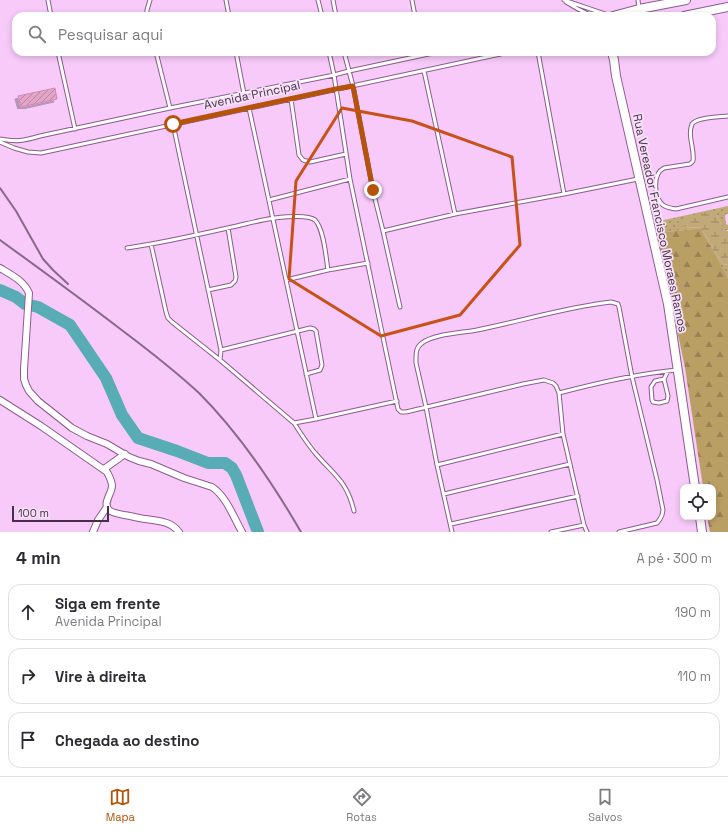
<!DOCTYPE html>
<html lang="pt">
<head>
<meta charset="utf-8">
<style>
	body { margin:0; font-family:"Space Grotesk",sans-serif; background:#f7f7f7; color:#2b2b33 }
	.controls { position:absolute; right:12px; bottom:12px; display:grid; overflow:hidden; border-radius:8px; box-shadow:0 2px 6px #0003 }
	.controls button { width:36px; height:36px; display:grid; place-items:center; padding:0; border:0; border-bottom:1px solid #e1e1e2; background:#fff; color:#2b2b33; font:20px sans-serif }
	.scale { position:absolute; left:12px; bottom:10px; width:97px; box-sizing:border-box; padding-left:4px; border:2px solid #463047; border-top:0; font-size:11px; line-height:14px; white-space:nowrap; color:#463047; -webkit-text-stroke:3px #f7e0f8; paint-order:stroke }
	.stop { position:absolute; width:12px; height:12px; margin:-9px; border:3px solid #b45309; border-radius:50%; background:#fff }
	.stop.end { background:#b45309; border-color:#fff; box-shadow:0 1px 4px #0008 }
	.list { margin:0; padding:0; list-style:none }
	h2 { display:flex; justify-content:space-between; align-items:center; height:52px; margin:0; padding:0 16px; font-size:17px }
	h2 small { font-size:13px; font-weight:400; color:#7c7c81 }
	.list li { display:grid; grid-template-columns:26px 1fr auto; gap:12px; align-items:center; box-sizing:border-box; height:56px; margin:0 8px 8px; padding:0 8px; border:1px solid #e1e1e2; border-radius:12px }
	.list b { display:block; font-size:15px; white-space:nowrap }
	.list p { margin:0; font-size:13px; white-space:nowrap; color:#7c7c81 }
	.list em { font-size:13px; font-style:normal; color:#7c7c81 }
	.icon { flex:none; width:22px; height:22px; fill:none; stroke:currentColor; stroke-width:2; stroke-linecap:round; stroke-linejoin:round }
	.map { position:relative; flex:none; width:728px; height:532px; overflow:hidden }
	.search { position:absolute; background:#fff; box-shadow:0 2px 6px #0003; left:12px; right:12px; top:12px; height:44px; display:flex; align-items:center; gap:10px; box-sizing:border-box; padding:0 14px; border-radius:12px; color:#7c7c81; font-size:15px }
	.sheet { height:244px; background:#fff }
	nav { display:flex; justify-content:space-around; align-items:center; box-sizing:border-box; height:56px; border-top:1px solid #e1e1e2; background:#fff; font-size:11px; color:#7c7c81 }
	nav a { display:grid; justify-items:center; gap:2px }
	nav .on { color:#b45309 }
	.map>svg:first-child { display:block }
	.grass { fill:url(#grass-dots) }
	.forest { fill:url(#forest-firs) }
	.wetland { fill:url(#wetland-marsh) }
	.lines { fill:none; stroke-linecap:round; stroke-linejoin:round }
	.river { stroke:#58acb6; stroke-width:12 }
	.building { fill:url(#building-hatch); stroke:#d18bb2; filter:url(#shadow) }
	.service-casing { stroke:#8d5b90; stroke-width:5 }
	.minor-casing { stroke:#8d5b90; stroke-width:8 }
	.tertiary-casing { stroke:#8d5b90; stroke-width:10 }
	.service { stroke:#fff; stroke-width:3 }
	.minor { stroke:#fff; stroke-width:6 }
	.tertiary { stroke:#fff; stroke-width:8 }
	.rail { stroke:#886989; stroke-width:2 }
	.route { stroke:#b45309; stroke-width:5 }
	.marked { fill:none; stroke:#c85118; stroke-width:3; stroke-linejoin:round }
	.labels { text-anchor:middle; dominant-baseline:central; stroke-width:3.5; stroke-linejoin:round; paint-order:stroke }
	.street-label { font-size:12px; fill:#463047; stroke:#f7e0f8 }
</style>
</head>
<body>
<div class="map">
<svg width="728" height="532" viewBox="0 0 728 532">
	<defs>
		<pattern id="grass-dots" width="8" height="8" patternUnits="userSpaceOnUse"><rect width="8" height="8" fill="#c1a978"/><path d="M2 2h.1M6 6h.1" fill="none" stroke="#9f8a64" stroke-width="1.8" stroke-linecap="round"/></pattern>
		<pattern id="forest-firs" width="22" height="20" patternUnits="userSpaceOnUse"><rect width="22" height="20" fill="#ba9f65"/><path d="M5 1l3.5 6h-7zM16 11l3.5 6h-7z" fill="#998255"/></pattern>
		<pattern id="wetland-marsh" width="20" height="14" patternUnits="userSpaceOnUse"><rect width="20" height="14" fill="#c1a978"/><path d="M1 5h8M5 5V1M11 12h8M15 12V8" fill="none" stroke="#9f8a64"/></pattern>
		<pattern id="building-hatch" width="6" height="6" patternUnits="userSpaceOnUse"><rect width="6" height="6" fill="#e2a5c7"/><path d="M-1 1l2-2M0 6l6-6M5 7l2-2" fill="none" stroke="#b987a3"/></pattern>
		<filter id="shadow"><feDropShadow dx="-3" dy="3" stdDeviation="0" flood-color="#0004"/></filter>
	</defs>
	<rect width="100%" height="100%" fill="#f7caf9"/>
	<!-- grass -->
	<path class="grass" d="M728,206V214H726L725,216L726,224L728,225V230L724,231L717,215L687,227L701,228L723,264L728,265V278L694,229L657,233L655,222Z"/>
	<!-- forest -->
	<path class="forest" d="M694,229H700L728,278V532H710L707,517H713V487H703L685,368L657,233Z"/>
	<!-- wetland -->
	<path class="wetland" d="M710,211L717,215L724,231H728V265L723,264L701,228L677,226L679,220Z"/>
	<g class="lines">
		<!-- river -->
		<path class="river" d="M0,290L16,297L25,304L38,307L70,325L106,378L122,415L138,438L177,451L208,463H225L232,468L236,475L258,532"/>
	</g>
	<!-- building -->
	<path class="building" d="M55,88L57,99L21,107L18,96Z"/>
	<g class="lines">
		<defs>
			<path id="service" d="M48,0L51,16
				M226,0L229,16
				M318,0L322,16
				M333,0L336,16
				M412,0L415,16
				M564,0L611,16
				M638,0L639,8
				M566,2L578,9L592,16
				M147,16V10L150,0
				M58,52L75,129
				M156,52L170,108
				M236,52L244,94
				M329,52L334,75L350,179L398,409L401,412H406L523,384L544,380L553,383L556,386L559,393L563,434L584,525L551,532
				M344,52L353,86L373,191L383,231L400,307
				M538,52L564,194
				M330,53L336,52
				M424,71L455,214
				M291,99L299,155L303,160L310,162L346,154
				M249,108L316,419L397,401
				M728,116C720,117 697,117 692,124C690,129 690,134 691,140C692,147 694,154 693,161L690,164L664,168C652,174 654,198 663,205C667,208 671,208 676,209L728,197
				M173,124L221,350L220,360L294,423L316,419
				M0,139C17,142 23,141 40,136L170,108L334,75L349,71L438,52
				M0,142L14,148L28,152L41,153L510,52
				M269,200L350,179
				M383,231L455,214L564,194L638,179
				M151,244L166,312L168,318L172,322L220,360
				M127,248C162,243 197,235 232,227C246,224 260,220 274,218C283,217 308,214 315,220C324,229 326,258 328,270
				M286,280L328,270L368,263
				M208,290L231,285L235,281L236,277L228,228
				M221,350L310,328L314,329L316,331L322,365L320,370L306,374
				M664,379L655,381L651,387L652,400L653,402L659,403L667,401L668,396L664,379L668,371
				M559,393C597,383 636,374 676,370
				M294,423C301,434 308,445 316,454C334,475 347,481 354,511
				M437,465L563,434
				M444,494L570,464
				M451,524L578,496
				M584,525L587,532
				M452,532L437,465L426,407L416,363C416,355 415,348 422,343C434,334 461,333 477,330C522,321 566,307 611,302L618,304L619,307L632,377L657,480L663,510L662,515L660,519L657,523L619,532"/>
			<path id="minor" d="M0,268C10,274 24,281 29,293L24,369V379L26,385L29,391L38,401L72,428L87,436L107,444L129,457L139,461L151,464L184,478L212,487C226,496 234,518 242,532
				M0,400L41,426L107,472C109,476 112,481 112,486C112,493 102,504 109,510C112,513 119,514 124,515C131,516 138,518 145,519C158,521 171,521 179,532
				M104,469L125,454
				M93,532L98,520L107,507"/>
			<path id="tertiary" d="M613,16L639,9L686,0
				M684,16L728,7
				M612,52L614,60L616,76L668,304L695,487
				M700,517L702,532"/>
		</defs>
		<!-- service casing -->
		<use href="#service" class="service-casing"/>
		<!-- minor casing -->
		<use href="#minor" class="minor-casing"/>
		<!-- tertiary casing -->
		<use href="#tertiary" class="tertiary-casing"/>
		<!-- service -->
		<use href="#service" class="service"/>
		<!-- minor -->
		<use href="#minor" class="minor"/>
		<!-- tertiary -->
		<use href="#tertiary" class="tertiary"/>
		<!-- rail -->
		<path class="rail" d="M0,188L16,211L43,259L53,270L68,284
			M0,240C40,269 80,298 119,328C147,349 174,370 199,393C240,434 272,482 301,532"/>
	</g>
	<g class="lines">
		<!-- route -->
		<path class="route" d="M173,124L336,89L353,86L373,190"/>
	</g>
	<!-- marked area -->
	<path class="marked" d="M342,108L412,121L512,157L520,245L460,315L381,336L289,279L296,181Z"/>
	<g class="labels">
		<!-- street labels -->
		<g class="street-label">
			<text transform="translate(252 95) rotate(-12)">Avenida Principal</text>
			<text transform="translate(660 223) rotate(78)">Rua Vereador Francisco Moraes Ramos</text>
		</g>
	</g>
</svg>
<div class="controls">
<button><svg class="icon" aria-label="locate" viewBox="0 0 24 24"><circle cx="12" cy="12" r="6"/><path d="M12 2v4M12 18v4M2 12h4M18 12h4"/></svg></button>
</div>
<div class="scale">100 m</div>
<div class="stop" style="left:173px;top:124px"></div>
<div class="stop end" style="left:373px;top:190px"></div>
<div class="search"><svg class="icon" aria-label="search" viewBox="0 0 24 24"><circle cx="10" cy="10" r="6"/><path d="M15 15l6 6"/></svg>Pesquisar aqui</div>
</div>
<section class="sheet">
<h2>4 min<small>A pé · 300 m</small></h2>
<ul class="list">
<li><svg class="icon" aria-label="ahead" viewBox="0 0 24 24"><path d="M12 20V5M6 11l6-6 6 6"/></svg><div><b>Siga em frente</b><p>Avenida Principal</p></div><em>190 m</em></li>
<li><svg class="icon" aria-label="right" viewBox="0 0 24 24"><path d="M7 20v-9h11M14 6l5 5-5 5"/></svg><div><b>Vire à direita</b></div><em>110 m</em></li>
<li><svg class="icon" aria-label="arrive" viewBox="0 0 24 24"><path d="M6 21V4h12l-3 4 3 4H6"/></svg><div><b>Chegada ao destino</b></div></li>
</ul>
</section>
<nav>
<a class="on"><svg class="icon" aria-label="map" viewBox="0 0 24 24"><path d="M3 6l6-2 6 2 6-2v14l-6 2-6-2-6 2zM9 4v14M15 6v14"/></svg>Mapa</a>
<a><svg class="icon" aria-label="directions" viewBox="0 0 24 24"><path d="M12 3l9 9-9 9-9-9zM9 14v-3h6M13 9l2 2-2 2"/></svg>Rotas</a>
<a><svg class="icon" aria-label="saved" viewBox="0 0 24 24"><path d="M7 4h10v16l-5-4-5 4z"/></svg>Salvos</a>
</nav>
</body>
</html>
